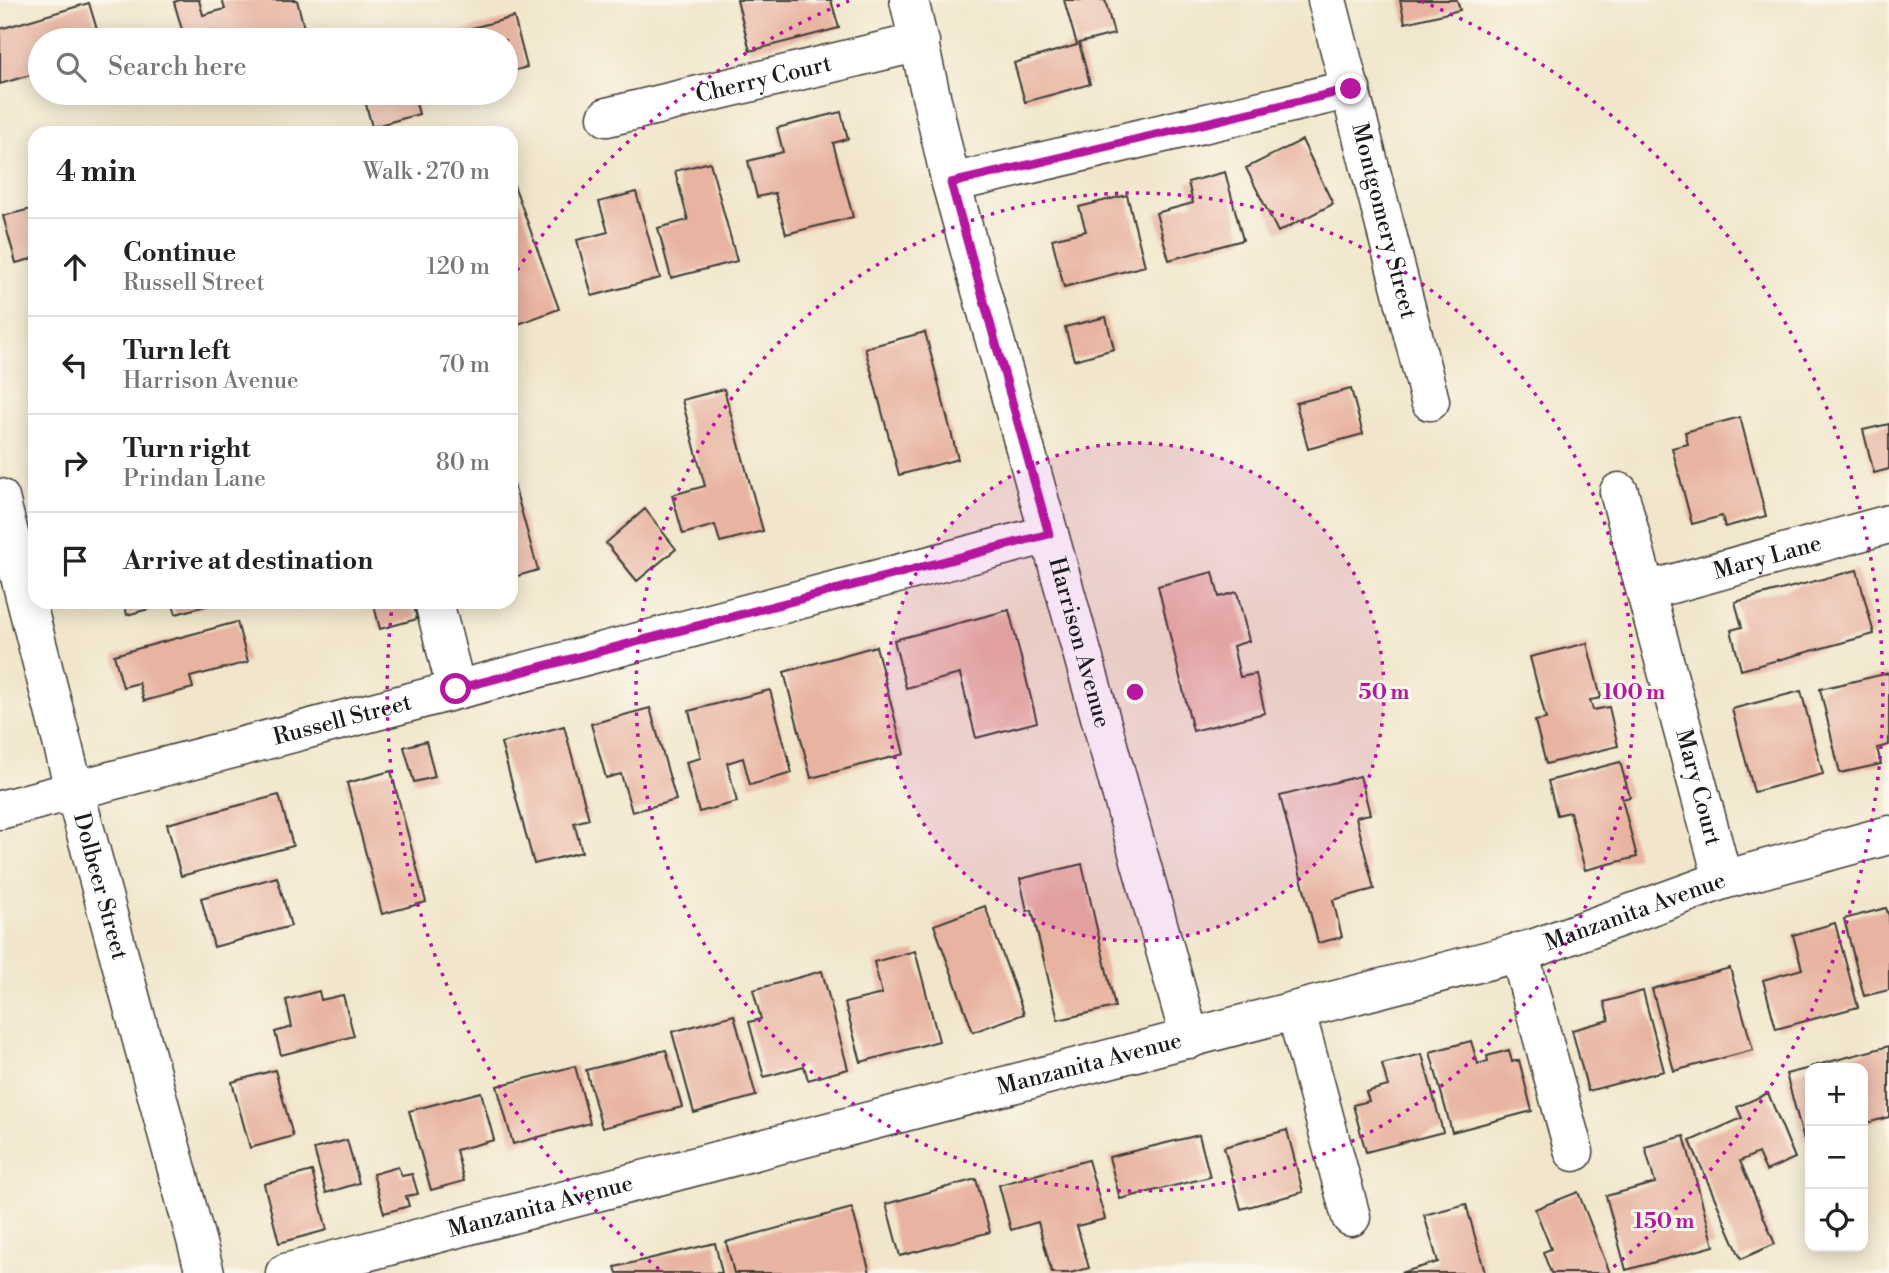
<!DOCTYPE html>
<html lang="en">
<head>
<meta charset="utf-8">
<style>
	body { margin:0; font-family:"Libre Bodoni",serif; background:#f2f2f2; color:#222 }
	.controls { position:absolute; right:21px; bottom:21px; display:grid; overflow:hidden; border-radius:14px; box-shadow:0 4px 18px #0003 }
	.controls button { width:63px; height:63px; display:grid; place-items:center; padding:0; border:0; border-bottom:2px solid #e0e0e0; background:#fff; color:#222; font:35px sans-serif }
	.stop { position:absolute; width:21px; height:21px; margin:-16px; border:5px solid #b5179e; border-radius:50%; background:#fff }
	.stop.end { background:#b5179e; border-color:#fff; box-shadow:0 2px 7px #0008 }
	.list { margin:0; padding:0; list-style:none }
	h2 { display:flex; justify-content:space-between; align-items:center; height:91px; margin:0; padding:0 28px; font-size:30px }
	h2 small { font-size:23px; font-weight:400; color:#767676 }
	.list li { display:grid; grid-template-columns:46px 1fr auto; gap:21px; align-items:center; box-sizing:border-box; height:98px; padding:0 28px; border-top:2px solid #e0e0e0 }
	.list b { display:block; font-size:26px; white-space:nowrap }
	.list p { margin:0; font-size:23px; white-space:nowrap; color:#767676 }
	.list em { font-size:23px; font-style:normal; color:#767676 }
	.icon { flex:none; width:38px; height:38px; fill:none; stroke:currentColor; stroke-width:2; stroke-linecap:round; stroke-linejoin:round }
	.map { position:relative; flex:none; width:1889px; height:1273px; overflow:hidden }
	.search { position:absolute; background:#fff; box-shadow:0 4px 18px #0003; left:28px; top:28px; width:490px; height:77px; display:flex; align-items:center; gap:18px; box-sizing:border-box; padding:0 24px; border-radius:38px; color:#767676; font-size:26px }
	.panel { position:absolute; background:#fff; box-shadow:0 4px 18px #0003; left:28px; top:126px; width:490px; height:483px; border-radius:21px }
	.map>svg:first-child { display:block }
	.building { fill:#e8b3a0 }
	.lines { fill:none; stroke-linecap:round; stroke-linejoin:round }
	.minor-casing { stroke:#3c3a36; stroke-width:41 }
	.minor { stroke:#fff; stroke-width:38 }
	.route { stroke:#b5179e; stroke-width:9 }
	.ring { fill:none; stroke:#b5179e; stroke-width:3.5; stroke-dasharray:3.5 7 }
	.labels { text-anchor:middle; dominant-baseline:central; stroke-width:6; stroke-linejoin:round; paint-order:stroke }
	.street-label { font-size:23px; fill:#1c1c1c; stroke:#fbf7ec }
	.centre { fill:#b5179e; stroke:#fbf7ec; stroke-width:3.5 }
	.ring-label { font-size:21px; text-anchor:middle; font-weight:bold; fill:#b5179e; stroke:#fbf7ec; stroke-width:6; stroke-linejoin:round; paint-order:stroke }
</style>
</head>
<body>
<div class="map">
<svg width="1889" height="1273" viewBox="0 0 1889 1273">
	<rect width="100%" height="100%" fill="#fbf7ec"/>
	<filter id="ink" filterUnits="userSpaceOnUse"><feTurbulence type="fractalNoise" baseFrequency=".0143" numOctaves="2"/><feDisplacementMap in="SourceGraphic" scale="14" xChannelSelector="R" yChannelSelector="G"/><feConvolveMatrix kernelMatrix="1 2 1 2 8 2 1 2 1" color-interpolation-filters="sRGB"/></filter>
	<filter id="wash" filterUnits="userSpaceOnUse"><feTurbulence type="fractalNoise" baseFrequency=".00686" numOctaves="4" result="noise"/><feDisplacementMap in="SourceGraphic" scale="28" xChannelSelector="R" yChannelSelector="G"/><feGaussianBlur stdDeviation="1.57" result="paint"/><feColorMatrix in="noise" values="0 0 0 0 0 0 0 0 0 0 0 0 0 0 0 0 0 1.4 0 .05"/><feComposite in="paint" operator="in"/></filter>
	<g filter="url(#wash)">
		<rect width="100%" height="100%" fill="#f1e6cb"/>
		<g id="blocks">
			<!-- building -->
			<path class="building" d="M180,0H199L203,15L225,9L222,0H297L305,32L274,40H185L174,2Z
				M737,0H831L839,28L750,51Z
				M1064,0H1105L1114,34L1079,43L1090,84L1025,102L1014,63L1077,45Z
				M1400,0H1457L1460,10L1405,23Z
				M89,3L100,40H40V72L0,84V29Z
				M514,17L527,67L506,73V40H455L453,33Z
				M363,93H413L419,114L372,127Z
				M841,112L848,139L833,143L853,217L786,234L775,193L757,197L748,161L783,152L777,128Z
				M1302,140L1333,204L1278,232L1246,168Z
				M710,162L737,261L671,278L658,228L688,220L675,171Z
				M1225,172L1243,240L1169,260L1156,213L1193,203L1188,182Z
				M514,185L559,309L513,326L511,321V186Z
				M636,192L660,278L592,296L577,240L608,232L599,202Z
				M1127,195L1145,266L1064,287L1052,239L1086,231L1079,207Z
				M35,208V258L16,263L3,216Z
				M1106,317L1114,349L1074,360L1065,327Z
				M925,332L958,459L899,475L865,348Z
				M724,389L763,531L720,542L715,525L683,534L672,495L705,486L682,400Z
				M1351,389L1363,434L1308,449L1296,403Z
				M1740,417L1766,516L1725,527L1722,516L1692,524L1672,448L1688,444L1685,432Z
				M1889,424V469L1874,473L1863,430Z
				M511,474L538,570L511,578Z
				M645,509L676,549L637,581L606,543Z
				M1857,570L1874,634L1741,670L1731,630L1742,627L1735,602Z
				M1213,572L1219,597L1237,592L1249,641L1233,646L1240,677L1256,674L1265,713L1193,731L1158,586Z
				M124,602H171V603L127,615Z
				M172,602H216V603L176,614Z
				M373,602H413L417,619L380,629Z
				M1009,610L1037,722L976,738L960,674L906,688L894,640Z
				M237,622L248,662L190,677L193,688L144,701L139,683L123,687L114,655Z
				M1587,643L1601,698L1590,700L1593,710L1609,707L1618,746L1546,764L1535,721L1546,719L1530,657Z
				M876,646L904,754L811,778L784,672Z
				M1889,673V745L1877,748L1881,764L1840,773L1820,689Z
				M770,690L792,773L750,785L743,758L727,763L737,802L699,812L686,762L701,758L689,711Z
				M1801,691L1823,774L1754,792L1732,709Z
				M650,708L676,800L632,812L621,774L606,778L591,724Z
				M564,726L589,819L574,823L582,852L534,864L501,743Z
				M426,741L435,777L414,782L404,747Z
				M1620,762L1630,797L1622,799L1637,857L1585,870L1570,812L1557,815L1548,781Z
				M391,771L426,902L382,914L347,783Z
				M1360,776L1370,814L1356,817L1374,889L1333,900L1342,937L1318,943L1280,796Z
				M279,795L293,846L181,876L167,824Z
				M1082,864L1115,1007L1058,1020L1032,910L1027,911L1020,879Z
				M277,877L291,926L214,947L201,898Z
				M985,906L1024,1014L973,1032L934,925Z
				M1886,908L1889,916V990L1864,996L1844,919Z
				M1835,923L1858,1007L1776,1029L1763,980L1802,969L1793,935Z
				M915,951L939,1041L861,1062L845,1003L882,994L874,962Z
				M1730,968L1753,1050L1674,1071L1652,989Z
				M822,971L848,1069L808,1080L804,1066L764,1077L749,1022L761,1019L753,990Z
				M319,991L321,1000L343,995L354,1036L281,1055L275,1032L292,1027L286,1000Z
				M1643,991L1664,1071L1588,1091L1572,1030L1609,1020L1604,1002Z
				M734,1015L756,1096L694,1113L672,1032Z
				M1471,1041L1478,1064L1488,1061L1487,1056L1509,1050L1512,1062L1519,1060L1532,1111L1452,1132L1430,1052Z
				M1889,1046V1117L1863,1124V1068L1810,1067Z
				M666,1050L682,1107L602,1128L586,1070Z
				M1422,1054L1443,1132L1366,1152L1353,1105L1369,1101L1366,1092L1388,1086L1382,1064Z
				M575,1066L590,1123L513,1144L497,1086Z
				M1810,1068V1139L1804,1140L1786,1074Z
				M275,1070L293,1136L250,1148L232,1082Z
				M481,1092L494,1140L456,1150L464,1181L431,1190L409,1111Z
				M1768,1093L1795,1158L1766,1171L1758,1153L1740,1161L1775,1244L1741,1259L1690,1141L1742,1118L1737,1107Z
				M1287,1130L1303,1192L1241,1209L1224,1147Z
				M1199,1135L1210,1177L1120,1199L1109,1157Z
				M1684,1136L1714,1246L1626,1270L1606,1196L1655,1183L1645,1147Z
				M347,1140L359,1183L326,1193L314,1149Z
				M1088,1160L1105,1219L1077,1226L1089,1268L1070,1273H1052L1038,1222L1011,1230L999,1185Z
				M398,1167L402,1176L412,1174L418,1194L406,1196L409,1206L384,1213L373,1174Z
				M312,1171L327,1230L279,1243L264,1184Z
				M976,1179L990,1232L900,1256L886,1204Z
				M1578,1192L1610,1273H1551L1543,1252L1551,1249L1535,1209Z
				M1466,1204L1485,1273H1400L1438,1262L1424,1215Z
				M852,1208L870,1273H734L726,1242Z
				M715,1243L722,1273H617L615,1267Z"/>
		</g>
	</g>
	<g filter="url(#ink)">
		<use href="#blocks" fill-opacity="0" stroke="#3c3a36" stroke-width="2"/>
		<g class="lines">
			<defs>
				<g id="minor">
					<path id="s1" d="M909,0L951,183L1190,1039"/>
					<path id="s2" d="M1327,0L1430,401"/>
					<path id="s3" d="M607,117L920,42"/>
					<path d="M951,183L1351,89"/>
					<path id="s4" d="M1619,492L1723,880"/>
					<path id="s5" d="M0,498L74,789L205,1273"/>
					<path id="s6" d="M1646,591L1889,524"/>
					<path d="M434,602L456,689"/>
					<path id="s7" d="M0,810L1049,534"/>
					<path d="M1519,952L1574,1152"/>
					<path d="M1296,1012L1351,1217"/>
					<path id="s8" d="M285,1273L1532,949L1723,880L1889,835"/>
				</g>
			</defs>
			<!-- minor casing -->
			<use href="#minor" class="minor-casing"/>
			<!-- minor -->
			<use href="#minor" class="minor"/>
		</g>
	</g>
	<g class="lines" filter="url(#ink)">
		<!-- route -->
		<path class="route" d="M456,689L1049,534L951,183L1351,89"/>
	</g>
	<!-- distance rings -->
	<circle cx="1135" cy="692" r="249" fill="#b5179e" fill-opacity=".12"/>
	<g class="ring">
		<circle cx="1135" cy="692" r="249"/>
		<circle cx="1135" cy="692" r="499"/>
		<path d="M659 1269A748 748 0 0 1 392 607M511 279A748 748 0 0 1 849 1M1421 1A748 748 0 0 1 1611 1269"/>
	</g>
	<g class="labels">
		<!-- street labels -->
		<g class="street-label">
			<text stroke="none"><textPath href="#s3" startOffset="161">Cherry Court</textPath></text>
			<text stroke="none"><textPath href="#s2" startOffset="228">Montgomery Street</textPath></text>
			<text stroke="none"><textPath href="#s6" startOffset="126">Mary Lane</textPath></text>
			<text stroke="none"><textPath href="#s1" startOffset="665">Harrison Avenue</textPath></text>
			<text stroke="none"><textPath href="#s7" startOffset="354">Russell Street</textPath></text>
			<text stroke="none"><textPath href="#s4" startOffset="306">Mary Court</textPath></text>
			<text stroke="none"><textPath href="#s5" startOffset="401">Dolbeer Street</textPath></text>
			<text stroke="none"><textPath href="#s8" startOffset="1398">Manzanita Avenue</textPath></text>
			<text stroke="none"><textPath href="#s8" startOffset="831">Manzanita Avenue</textPath></text>
			<text stroke="none"><textPath href="#s8" startOffset="264">Manzanita Avenue</textPath></text>
		</g>
	</g>
	<circle cx="1135" cy="692" r="10" class="centre"/>
	<g class="ring-label">
		<text x="1384" y="699">50 m</text>
		<text x="1634" y="699">100 m</text>
		<text x="1664" y="1228">150 m</text>
	</g>
</svg>
<div class="controls">
<button>+</button>
<button>−</button>
<button><svg class="icon" aria-label="locate" viewBox="0 0 24 24"><circle cx="12" cy="12" r="6"/><path d="M12 2v4M12 18v4M2 12h4M18 12h4"/></svg></button>
</div>
<div class="stop" style="left:456px;top:689px"></div>
<div class="stop end" style="left:1351px;top:89px"></div>
<div class="search"><svg class="icon" aria-label="search" viewBox="0 0 24 24"><circle cx="10" cy="10" r="6"/><path d="M15 15l6 6"/></svg>Search here</div>
<section class="panel">
<h2>4 min<small>Walk · 270 m</small></h2>
<ul class="list">
<li><svg class="icon" aria-label="ahead" viewBox="0 0 24 24"><path d="M12 20V5M6 11l6-6 6 6"/></svg><div><b>Continue</b><p>Russell Street</p></div><em>120 m</em></li>
<li><svg class="icon" aria-label="left" viewBox="0 0 24 24"><path d="M17 20v-9H6M10 6l-5 5 5 5"/></svg><div><b>Turn left</b><p>Harrison Avenue</p></div><em>70 m</em></li>
<li><svg class="icon" aria-label="right" viewBox="0 0 24 24"><path d="M7 20v-9h11M14 6l5 5-5 5"/></svg><div><b>Turn right</b><p>Prindan Lane</p></div><em>80 m</em></li>
<li><svg class="icon" aria-label="arrive" viewBox="0 0 24 24"><path d="M6 21V4h12l-3 4 3 4H6"/></svg><div><b>Arrive at destination</b></div></li>
</ul>
</section>
</div>
</body>
</html>
